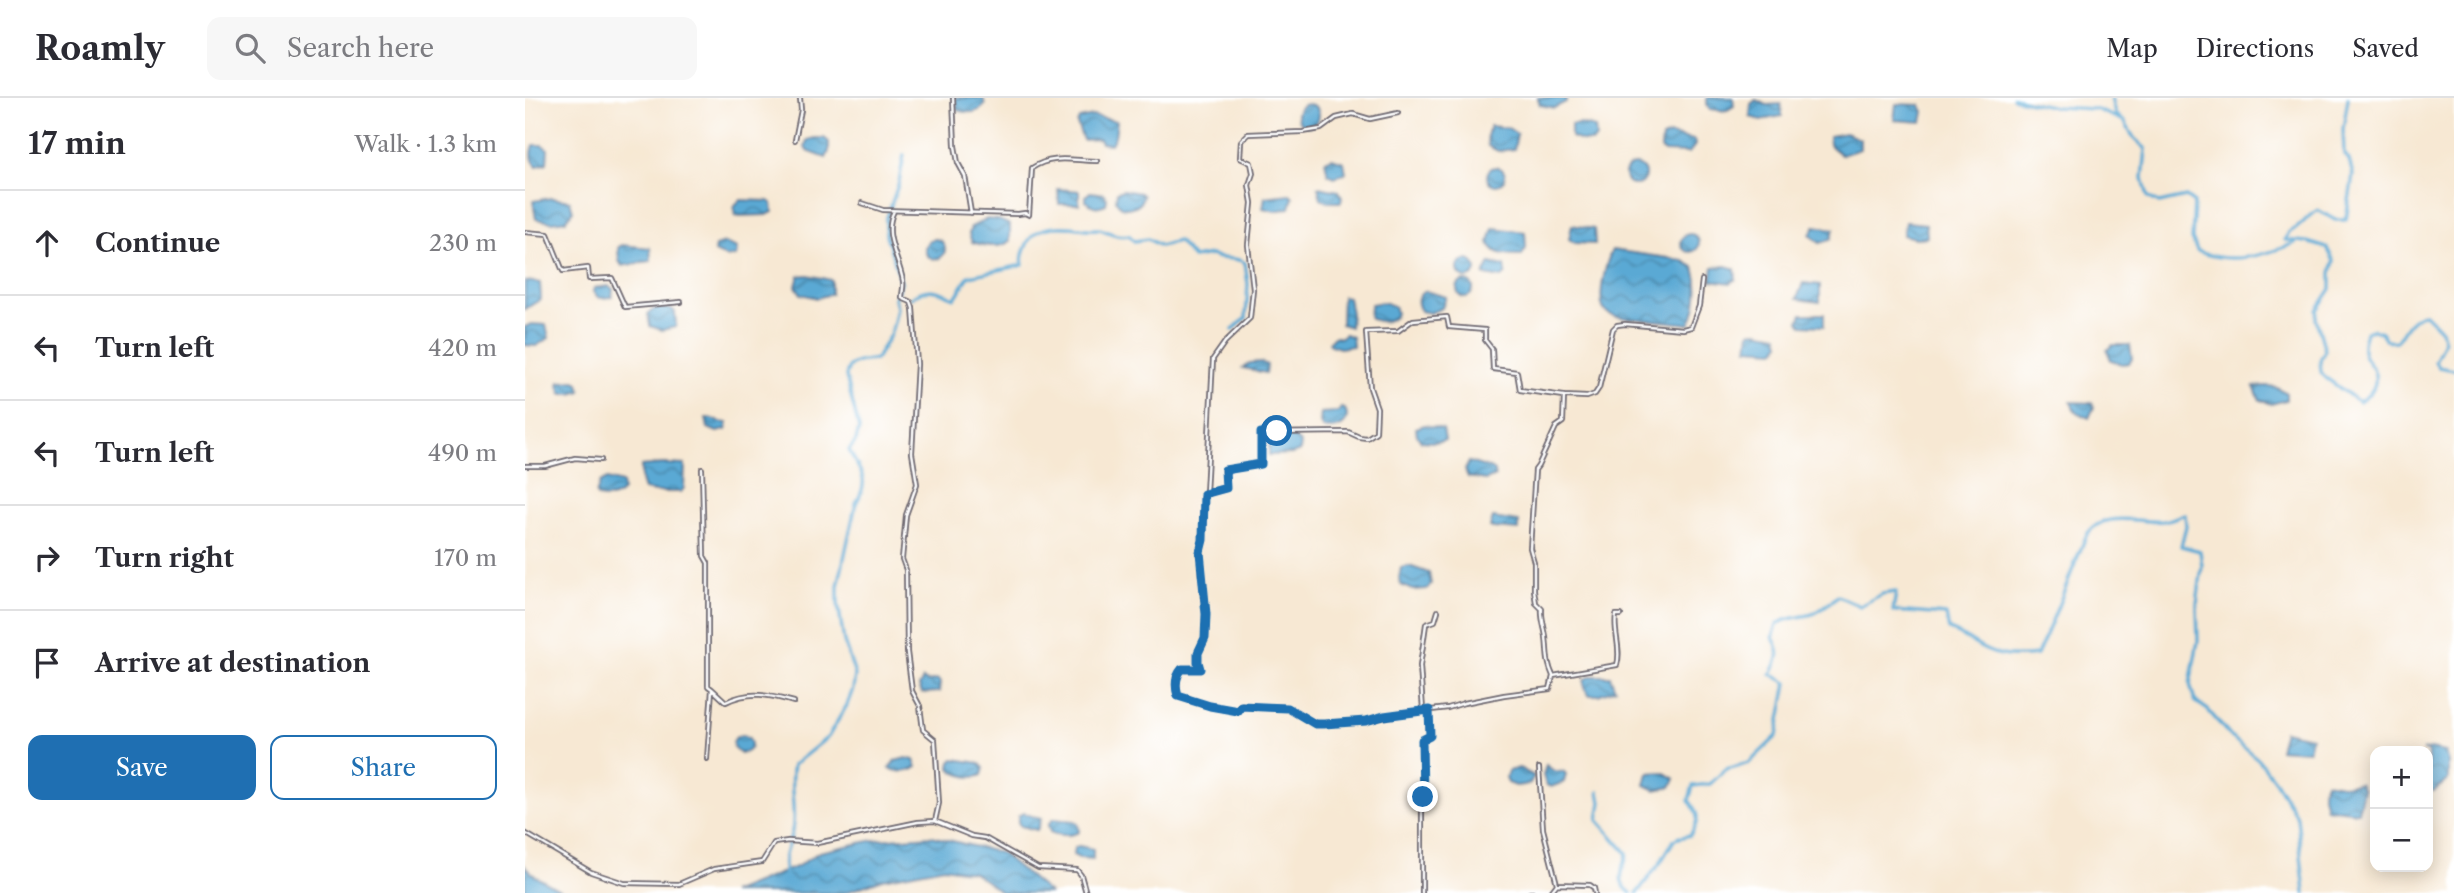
<!DOCTYPE html>
<html lang="en">
<head>
<meta charset="utf-8">
<style>
	body { margin:0; font-family:"Libre Caslon Text",serif; background:#f7f7f7; color:#2b2b33 }
	.controls { position:absolute; right:21px; bottom:21px; display:grid; overflow:hidden; border-radius:14px; box-shadow:0 4px 18px #0003 }
	.controls button { width:63px; height:63px; display:grid; place-items:center; padding:0; border:0; border-bottom:2px solid #e1e1e2; background:#fff; color:#2b2b33; font:35px sans-serif }
	.stop { position:absolute; width:21px; height:21px; margin:-16px; border:5px solid #1f6fb2; border-radius:50%; background:#fff }
	.stop.end { background:#1f6fb2; border-color:#fff; box-shadow:0 2px 7px #0008 }
	.list { margin:0; padding:0; list-style:none }
	h2 { display:flex; justify-content:space-between; align-items:center; height:91px; margin:0; padding:0 28px; font-size:30px }
	h2 small { font-size:23px; font-weight:400; color:#7c7c81 }
	.list li { display:grid; grid-template-columns:46px 1fr auto; gap:21px; align-items:center; box-sizing:border-box; height:105px; padding:0 28px; border-top:2px solid #e1e1e2 }
	.list b { display:block; font-size:26px; white-space:nowrap }
	.list em { font-size:23px; font-style:normal; color:#7c7c81 }
	.actions { display:flex; gap:14px; padding:21px 28px }
	.actions a { flex:1; padding:16px 0; border:2px solid #1f6fb2; border-radius:14px; text-align:center; font-size:24px; color:#1f6fb2 }
	.actions .main { background:#1f6fb2; color:#fff }
	.icon { flex:none; width:38px; height:38px; fill:none; stroke:currentColor; stroke-width:2; stroke-linecap:round; stroke-linejoin:round }
	.map { position:relative; flex:none; width:1929px; height:795px; overflow:hidden }
	header { display:flex; align-items:center; gap:42px; box-sizing:border-box; height:98px; padding:0 35px; background:#fff; border-bottom:2px solid #e1e1e2 }
	header strong { font-size:33px }
	nav { display:flex; gap:38px; margin-inline-start:auto; font-size:24px }
	.search { width:490px; height:63px; background:#f7f7f7; display:flex; align-items:center; gap:18px; box-sizing:border-box; padding:0 24px; border-radius:14px; color:#7c7c81; font-size:26px }
	main { display:flex }
	aside { flex:1; background:#fff }
	.map>svg:first-child { display:block }
	.water { fill:url(#water-waves); stroke:#3e6688; stroke-width:2 }
	.lines { fill:none; stroke-linecap:round; stroke-linejoin:round }
	.canal { stroke:#5aa9d4; stroke-width:3.5 }
	.street-casing { stroke:#6d6770; stroke-width:6 }
	.street { stroke:#fff; stroke-width:2.5 }
	.route { stroke:#1f6fb2; stroke-width:9 }
</style>
</head>
<body>
<header>
<strong>Roamly</strong>
<div class="search"><svg class="icon" aria-label="search" viewBox="0 0 24 24"><circle cx="10" cy="10" r="6"/><path d="M15 15l6 6"/></svg>Search here</div>
<nav><a>Map</a><a>Directions</a><a>Saved</a></nav>
</header>
<main>
<aside>
<h2>17 min<small>Walk · 1.3 km</small></h2>
<ul class="list">
<li><svg class="icon" aria-label="ahead" viewBox="0 0 24 24"><path d="M12 20V5M6 11l6-6 6 6"/></svg><div><b>Continue</b></div><em>230 m</em></li>
<li><svg class="icon" aria-label="left" viewBox="0 0 24 24"><path d="M17 20v-9H6M10 6l-5 5 5 5"/></svg><div><b>Turn left</b></div><em>420 m</em></li>
<li><svg class="icon" aria-label="left" viewBox="0 0 24 24"><path d="M17 20v-9H6M10 6l-5 5 5 5"/></svg><div><b>Turn left</b></div><em>490 m</em></li>
<li><svg class="icon" aria-label="right" viewBox="0 0 24 24"><path d="M7 20v-9h11M14 6l5 5-5 5"/></svg><div><b>Turn right</b></div><em>170 m</em></li>
<li><svg class="icon" aria-label="arrive" viewBox="0 0 24 24"><path d="M6 21V4h12l-3 4 3 4H6"/></svg><div><b>Arrive at destination</b></div></li>
</ul>
<div class="actions"><a class="main">Save</a><a>Share</a></div>
</aside>
<div class="map">
<svg width="1929" height="795" viewBox="0 0 1929 795">
	<defs>
		<pattern id="water-waves" width="16" height="10" patternUnits="userSpaceOnUse" patternTransform="scale(1.75)"><rect width="16" height="10" fill="#5aa9d4"/><path d="M0 5q4-4 8 0t8 0" fill="none" stroke="#4a89ad"/></pattern>
	</defs>
	<rect width="100%" height="100%" fill="#fff"/>
	<filter id="ink" filterUnits="userSpaceOnUse"><feTurbulence type="fractalNoise" baseFrequency=".0143" numOctaves="2"/><feDisplacementMap in="SourceGraphic" scale="14" xChannelSelector="R" yChannelSelector="G"/><feConvolveMatrix kernelMatrix="1 2 1 2 8 2 1 2 1" color-interpolation-filters="sRGB"/></filter>
	<filter id="wash" filterUnits="userSpaceOnUse"><feTurbulence type="fractalNoise" baseFrequency=".00686" numOctaves="4" result="noise"/><feDisplacementMap in="SourceGraphic" scale="28" xChannelSelector="R" yChannelSelector="G"/><feGaussianBlur stdDeviation="1.57" result="paint"/><feColorMatrix in="noise" values="0 0 0 0 0 0 0 0 0 0 0 0 0 0 0 0 0 1.4 0 .05"/><feComposite in="paint" operator="in"/></filter>
	<g filter="url(#wash)">
		<rect width="100%" height="100%" fill="#f7e8d3"/>
		<!-- water -->
		<path class="water" d="M430,0H458L460,7C453,16 441,15 432,12Z
			M1013,0H1041V4L1029,10L1015,7Z
			M1182,0H1208L1209,8L1201,13L1185,11L1182,6Z
			M1231,2L1241,7L1256,6L1257,18L1236,22L1225,19L1226,6Z
			M772 17a11 11 0 1 1 22 0a11 11 0 1 1-22 0Z
			M1371,6L1395,7L1399,14L1397,24L1369,22Z
			M568,18L592,23L590,38L586,46L576,45L574,41L558,42L552,26L554,21Z
			M1054,26L1070,30L1071,40L1068,44L1056,43L1046,39V27Z
			M965,28L983,30L992,36L989,51L973,53L963,48L962,38Z
			M1320,35L1335,41V51L1316,57L1305,47L1304,38Z
			M1145,37L1169,42L1170,47L1164,55L1139,54L1136,51L1137,40Z
			M290,40H299L304,44V53L301,60L282,53L280,49L282,42Z
			M9,47H17L23,51L22,65L12,68C6,62 6,55 9,47Z
			M807,60L819,64L821,75L810,79L803,76L800,63Z
			M1100 77a10 10 0 1 1 20 0a10 10 0 1 1-20 0Z
			M962 78a9 9 0 1 1 18 0a9 9 0 1 1-18 0Z
			M793,89L814,93L817,99L816,104H803L796,100Z
			M533,91L554,93V106H534Z
			M598,92L615,95L618,98L614,107L603,110L596,109L591,102L592,94Z
			M565,94L579,96L582,101L581,106C572,110 568,109 561,103V98Z
			M765,96L768,99L765,110L750,113L738,110L740,99Z
			M26,100L45,103L48,113L41,122L27,124L11,121L8,103Z
			M215,102L244,103L247,105L248,114L242,117L210,118L209,108Z
			M462,121L474,122L485,127V143C475,151 459,148 447,144L444,136L446,129Z
			M1380,124L1401,126L1402,139L1390,140L1378,137Z
			M1047,127L1069,131L1070,146L1050,145L1044,141Z
			M1290,128L1309,131L1306,141L1295,145L1285,137Z
			M968,130L1000,134L1001,150L997,157C985,156 968,159 964,144Z
			M1156 145a9 9 0 1 1 18 0a9 9 0 1 1-18 0Z
			M400 151a10 10 0 1 1 20 0a10 10 0 1 1-20 0Z
			M199,145L212,150L211,158L201,159L189,154L190,148Z
			M96,147L125,150L126,163L97,168L94,163L93,150Z
			M1087,152L1157,162L1169,169C1175,188 1173,207 1165,226L1092,219C1087,217 1081,216 1078,210C1073,197 1081,164 1087,152Z
			M933 171a9 9 0 1 1 18 0a9 9 0 1 1-18 0Z
			M965,165L980,168L981,175L977,180L959,177Z
			M1188,169L1202,168L1210,171L1211,181L1205,185L1186,182Z
			M283,177L306,182V196L292,200L276,196L271,188L274,178Z
			M932 191a8 8 0 1 1 16 0a8 8 0 1 1-16 0Z
			M0,183L15,185L16,201L0,211Z
			M1278,185L1295,187V204L1272,201Z
			M84,188L88,191L87,199L74,200L68,194L69,190Z
			M900,193L921,199L917,210L905,215L896,213C891,205 891,198 900,193Z
			M817,198L823,199L826,216L825,229L816,226Z
			M858,204L869,208L871,215L869,220L858,224L846,221L844,218L846,206Z
			M131,210L147,211L150,214L151,229L137,232L125,228L123,216Z
			M1277,216H1299V228L1277,227L1274,223Z
			M6,226L21,227L24,240L11,248L0,247V229Z
			M1232,233L1253,237L1255,245L1251,252L1223,250L1225,234Z
			M820,236L827,239L828,248L815,250L805,247L804,244L810,238L814,240Z
			M1588,247H1605L1607,261L1604,265L1597,266L1586,262L1582,252Z
			M736,264L742,267L741,275L718,270L725,265Z
			M50,283L54,285L56,293L47,296H37L34,287L35,284Z
			M1741,288L1752,289L1761,295V302L1746,306L1735,302L1729,289Z
			M1546,304L1567,305L1569,309L1564,320L1550,314Z
			M816,310L820,311C827,327 812,333 798,330L795,325L796,315L813,314Z
			M181,320C190,320 193,325 203,325L201,332L192,334L183,330Z
			M900,327L918,331L920,342L910,344L896,343L892,337L891,330Z
			M760,338L769,339L776,346L775,353L767,356L744,357V343L747,340Z
			M944,364L967,371L970,373V378L961,382L943,379L940,372Z
			M138,366L160,367L159,390L156,394H131L119,392L116,382V368Z
			M82,381L97,385L98,393C91,401 82,401 73,399L71,396L75,385Z
			M968,420L994,424V432L968,430L965,429Z
			M884,468L904,475L906,486L902,491L887,492L876,487L874,481L876,470Z
			M1065,578H1085L1090,591L1073,597H1064L1059,589V582Z
			M398,581L402,584L413,582L415,585L414,594L397,595L394,588Z
			M1759,633L1786,639L1783,653L1754,651Z
			M208 646a9 9 0 1 1 18 0a9 9 0 1 1-18 0Z
			M1906,651L1920,654L1923,664V682L1909,693H1903V653H1897Z
			M381,660L389,662L392,669C384,675 373,675 364,670L370,663Z
			M429,661L454,665L459,670L457,677C447,681 432,678 425,670L426,664Z
			M1021,667L1029,673H1038L1041,676L1039,684L1026,689L1021,687L1018,677Z
			M994,670L1009,678L1005,686L991,688L983,685L981,679L983,673Z
			M1138,674L1150,681L1146,689L1130,692L1120,687L1123,675Z
			M1801,684L1817,687L1834,685L1838,692L1833,714L1801,710L1797,693Z
			M498,715L516,721L512,732L495,728L493,724V718Z
			M528,721L549,723L553,726L554,734C546,738 532,738 525,734L523,727Z
			M407,738L476,755L524,795H478L448,774L419,769L358,781L319,795H206L273,768L294,754L349,742Z
			M554,748L568,751V761L554,760L548,757L550,749Z
			M0,768L10,778L40,795H0Z"/>
		<g class="lines">
			<!-- canal -->
			<path class="canal" d="M1488,0L1530,9L1570,11L1599,23L1609,40L1621,51L1618,80L1623,99L1634,105L1661,99L1669,105L1667,141L1672,153C1705,167 1738,158 1770,145
				M1586,0L1590,16L1595,20
				M1823,0L1818,31L1819,55L1824,62L1828,77L1821,122H1810L1793,112C1779,119 1780,128 1764,134L1760,142L1782,144L1802,150L1809,163L1806,175V191L1792,212L1791,221L1800,252L1795,262L1796,274L1801,280L1834,304C1846,297 1855,285 1848,271C1844,264 1838,260 1838,251C1837,246 1840,239 1841,234L1848,231L1856,234L1861,242L1871,244C1881,230 1882,222 1899,215L1916,232L1919,243L1910,264L1913,269L1929,272
				M386,200C403,186 415,194 430,200L444,178L498,167C496,159 499,153 502,146C512,124 542,128 562,131C567,132 573,130 578,132C589,136 593,139 604,137L609,143L623,141L635,148L653,143L668,160L686,157C697,164 709,157 720,165L723,186L721,220L708,232
				M1074,694L1076,704L1073,722L1102,755C1100,771 1088,782 1106,795
				M1154,740L1165,737C1175,722 1174,716 1164,702L1168,688L1185,686L1201,671L1224,665L1252,638L1262,585L1246,576C1254,562 1257,554 1248,540L1252,526C1266,518 1277,520 1290,515C1298,511 1305,503 1313,498L1335,508L1357,496L1371,494L1368,513L1421,517L1424,532C1439,537 1449,547 1463,553C1478,560 1496,559 1512,557C1531,517 1545,476 1562,436C1580,412 1612,425 1638,423C1646,422 1653,418 1660,416L1661,428L1656,448L1675,453L1677,468L1672,506L1673,543L1665,586L1670,603L1683,612L1705,638L1733,661L1750,683L1772,719L1780,795
				M260,776C257,756 263,751 267,733C272,711 263,689 268,667L303,639L322,607L328,591L330,577L319,544L313,505V488L331,405C346,380 335,375 324,352L331,343L334,331L321,278C323,261 338,264 351,261L365,237L369,224L372,210L370,200L376,184L361,137V122L374,84L379,57
				M1112,795L1135,765L1149,742L1154,739"/>
		</g>
	</g>
	<g filter="url(#ink)">
		<g class="lines">
			<defs>
				<path id="street" d="M428,0L430,48L433,65L440,78L446,115
					M270,42L276,12L275,0
					M337,105L358,112L493,116L500,115L504,117L507,70C527,56 549,63 572,63
					M369,113C357,137 374,159 378,183C379,189 377,193 377,200L386,204L388,210L392,266L387,355L392,386L381,417L377,461L381,472L382,554L387,593L395,608L398,632L410,642L414,705L410,723
					M0,134L23,136L38,173L63,170L64,181L87,180L100,209L156,204
					M0,368H20L50,360L76,362
					M177,371L179,458L183,465V588L187,591L182,661
					M681,395L688,261L700,244L725,220L728,191L723,147L727,105L724,87L728,75L726,65L715,60L716,43L723,36L778,34L796,31L811,20L828,16L845,21L873,15
					M1096,517H1091C1088,534 1097,551 1092,567L1028,578C1021,562 1023,556 1021,539C1020,530 1016,521 1017,511L1011,505L1009,492V464L1005,450L1010,372L1013,368L1031,329L1038,324L1039,298L1062,299L1070,296L1074,290L1088,231L1092,227L1100,226L1158,231L1166,229L1174,208L1177,182
					M1028,578L1025,591L979,597L939,605L923,610L873,616L841,623L798,626H790L763,610L716,608L713,613L685,608L653,598C650,588 650,579 657,571H675L673,564V554L680,540L681,516L675,454L678,442L679,396L701,390L700,372L736,366V335L823,334L834,339L842,340L851,334L852,310L845,290L841,234L873,233L888,222L922,219L924,229L960,232V242L967,251L968,271L992,274L995,292L1039,298
					M187,591L201,604C225,592 244,597 269,604
					M898,612L895,568L901,526L910,523L913,513
					M1014,670L1018,731L1032,786L1065,787L1069,790L1070,795
					M0,735L66,774L99,785L154,786L189,771L237,764L249,745L263,743L292,745L393,724L410,723L447,738L460,740L513,770L552,772L556,777L561,795
					M897,795V642L905,637L904,612
					M1005,795H1025L1032,786"/>
			</defs>
			<!-- street casing -->
			<use href="#street" class="street-casing"/>
			<!-- street -->
			<use href="#street" class="street"/>
		</g>
	</g>
	<g class="lines" filter="url(#ink)">
		<!-- route -->
		<path class="route" d="M752,333L736,335V366L700,372L701,390L679,396L678,442L675,454L681,516L680,540L673,555V564L675,571H657C650,579 650,588 653,598L685,608L713,613L716,608L763,610L790,626H799L841,623L859,618L904,612L905,638L897,642L898,699"/>
	</g>
</svg>
<div class="controls">
<button>+</button>
<button>−</button>
</div>
<div class="stop" style="left:752px;top:333px"></div>
<div class="stop end" style="left:898px;top:699px"></div>
</div>
</main>
</body>
</html>
